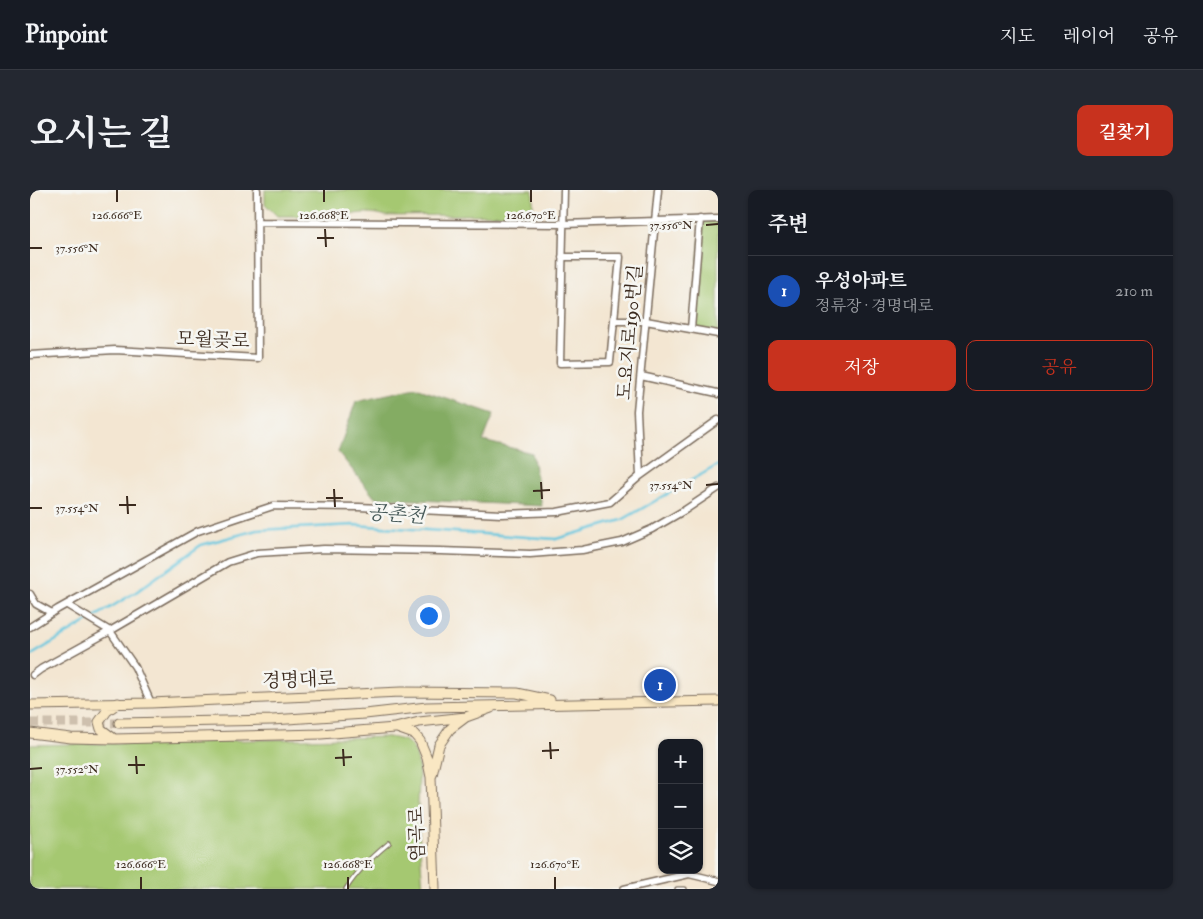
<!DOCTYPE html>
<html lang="ko">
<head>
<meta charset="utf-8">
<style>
	body { margin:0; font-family:"IM FELL Double Pica","Noto Serif KR",serif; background:#242831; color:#f1f3f6 }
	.controls { position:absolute; right:15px; bottom:15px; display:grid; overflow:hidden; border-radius:10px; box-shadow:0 1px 4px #0004 }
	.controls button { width:45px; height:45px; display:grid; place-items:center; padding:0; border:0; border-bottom:1px solid #363941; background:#171b24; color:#f1f3f6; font:25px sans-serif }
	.you { position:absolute; left:398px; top:425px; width:18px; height:18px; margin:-12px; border:4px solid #fff; border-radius:50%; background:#1a73e8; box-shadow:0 0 0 8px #1a73e833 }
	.badge { display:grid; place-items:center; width:32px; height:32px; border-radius:50%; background:#c8321e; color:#fff; font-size:16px; font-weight:700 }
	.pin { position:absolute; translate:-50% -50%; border:2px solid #fff; box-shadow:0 1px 5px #0006 }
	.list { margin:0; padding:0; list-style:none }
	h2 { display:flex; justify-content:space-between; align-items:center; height:65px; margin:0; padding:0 20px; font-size:21px }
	h2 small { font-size:16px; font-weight:400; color:#9ea1a6 }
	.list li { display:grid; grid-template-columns:32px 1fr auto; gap:15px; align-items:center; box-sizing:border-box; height:70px; padding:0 20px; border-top:1px solid #363941 }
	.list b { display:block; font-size:19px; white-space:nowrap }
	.list p { margin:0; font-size:16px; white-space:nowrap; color:#9ea1a6 }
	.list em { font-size:16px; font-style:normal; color:#9ea1a6 }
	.actions { display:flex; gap:10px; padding:15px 20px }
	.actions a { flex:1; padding:11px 0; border:1px solid #c8321e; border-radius:10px; text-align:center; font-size:18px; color:#c8321e }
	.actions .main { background:#c8321e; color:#fff }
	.icon { flex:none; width:28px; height:28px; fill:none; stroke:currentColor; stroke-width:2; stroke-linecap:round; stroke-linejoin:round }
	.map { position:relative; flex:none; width:688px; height:699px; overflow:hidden; border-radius:10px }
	header { display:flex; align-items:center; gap:30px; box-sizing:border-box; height:70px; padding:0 25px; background:#171b24; border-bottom:1px solid #363941 }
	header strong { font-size:24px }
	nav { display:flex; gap:28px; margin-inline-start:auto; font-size:18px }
	.intro { display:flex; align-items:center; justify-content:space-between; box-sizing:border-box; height:120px; padding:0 30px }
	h1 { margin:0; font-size:35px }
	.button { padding:12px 22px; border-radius:10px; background:#c8321e; color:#fff; font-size:18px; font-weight:700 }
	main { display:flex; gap:30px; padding:0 30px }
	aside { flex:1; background:#171b24; border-radius:10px; box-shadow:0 1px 4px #0004 }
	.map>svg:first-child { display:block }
	.green { fill:#a5c871; stroke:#707948 }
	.forest { fill:#84ac63; stroke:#606b40 }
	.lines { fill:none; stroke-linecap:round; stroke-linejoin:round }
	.stream { stroke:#61c6df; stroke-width:2.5 }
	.secondary-tunnel { stroke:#cec0ae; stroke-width:9; stroke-dasharray:9 4.5; stroke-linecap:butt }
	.lane-casing { stroke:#7b6c5d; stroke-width:5.5 }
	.street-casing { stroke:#7b6c5d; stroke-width:9 }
	.secondary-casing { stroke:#7b6c5d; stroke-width:11 }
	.lane { stroke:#fff; stroke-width:3 }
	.street { stroke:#fff; stroke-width:6 }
	.secondary { stroke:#f9e7c3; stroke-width:9 }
	.ticks { fill:none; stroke:#3b2a1e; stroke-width:2 }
	.labels { text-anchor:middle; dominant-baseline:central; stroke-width:5; stroke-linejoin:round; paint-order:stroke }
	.street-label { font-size:19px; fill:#3b2a1e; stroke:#f6f6f2 }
	.water-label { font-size:20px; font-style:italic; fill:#465958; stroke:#f6f6f2 }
	.ticks-label { font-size:12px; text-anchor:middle; fill:#3b2a1e; stroke:#f6f6f2; stroke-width:5; stroke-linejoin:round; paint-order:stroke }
</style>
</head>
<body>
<header>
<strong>Pinpoint</strong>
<nav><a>지도</a><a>레이어</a><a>공유</a></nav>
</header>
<div class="intro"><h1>오시는 길</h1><a class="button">길찾기</a></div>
<main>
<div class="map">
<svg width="688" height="699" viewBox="0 0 688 699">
	<rect width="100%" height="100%" fill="#f6f6f2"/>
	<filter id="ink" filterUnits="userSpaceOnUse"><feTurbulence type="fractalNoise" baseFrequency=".02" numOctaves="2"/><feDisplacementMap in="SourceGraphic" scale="10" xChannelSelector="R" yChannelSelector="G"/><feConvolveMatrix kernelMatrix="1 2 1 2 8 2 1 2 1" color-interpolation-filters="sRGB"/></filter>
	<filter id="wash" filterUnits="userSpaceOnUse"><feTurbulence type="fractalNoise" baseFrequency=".0096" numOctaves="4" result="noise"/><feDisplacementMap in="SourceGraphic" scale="20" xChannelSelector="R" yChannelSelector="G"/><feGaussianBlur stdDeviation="1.12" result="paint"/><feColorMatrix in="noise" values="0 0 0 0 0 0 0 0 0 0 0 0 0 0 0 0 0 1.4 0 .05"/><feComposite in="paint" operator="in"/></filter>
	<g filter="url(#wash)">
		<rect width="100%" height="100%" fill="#f3e6d2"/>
		<!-- green -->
		<path class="green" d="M235,0H503V24L356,26C344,22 329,22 317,26H247L235,14Z
			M671,31H688V143L662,138Z
			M359,547C368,549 377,549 383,558C392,572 388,601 388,618C389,645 391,672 393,699H0V555Z"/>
		<!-- forest -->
		<path class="forest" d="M386,198L464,224L453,251L502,263L512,316L345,308L308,262L326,211Z"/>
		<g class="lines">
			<!-- stream -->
			<path class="stream" d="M0,466L106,402L171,355L227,340L324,335L526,349L592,330L688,275"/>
		</g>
	</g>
	<g filter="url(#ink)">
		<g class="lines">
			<!-- secondary-tunnel -->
			<path class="secondary-tunnel" d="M0,533H89"/>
			<defs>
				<path id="lane" d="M316,699C327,681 342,667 359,653
					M647,699H655"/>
				<path id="street" d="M227,32L533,34L688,29
					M532,67H590L580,172L530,173C531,115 533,58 534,0
					M584,131H616L688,144
					M661,139L670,29
					M0,165L85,160L228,168L227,0
					M611,186L687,203L688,204
					M610,286L607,221L628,0
					M0,404L6,414L22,423
					M37,415L80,441L105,477L121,513
					M0,437L28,419L168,341L243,316L329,317L471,324L527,322L580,312L610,286L688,230
					M3,485L11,479L80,441L198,372L227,363L294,359L410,361L500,364L552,360L592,352L622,339L655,320L688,298
					M594,699L659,684L688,691"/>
				<path id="secondary" d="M0,515L121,513L371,502L487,503L520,510
					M89,533L242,530L335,524L397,517L688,511
					M367,538L384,544L390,551L397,568L401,587L405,699
					M0,543L41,548L84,549L291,544L365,538L389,532L436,527L461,518
					M83,548L71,539L69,532L77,521L88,513
					M402,585L409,555L420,539L436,527"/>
			</defs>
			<!-- lane casing -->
			<use href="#lane" class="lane-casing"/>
			<!-- street casing -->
			<use href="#street" class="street-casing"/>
			<!-- secondary casing -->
			<use href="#secondary" class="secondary-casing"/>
			<!-- lane -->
			<use href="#lane" class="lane"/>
			<!-- street -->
			<use href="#street" class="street"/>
			<!-- secondary -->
			<use href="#secondary" class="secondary"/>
		</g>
	</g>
	<!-- ticks -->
	<path class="ticks" d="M87,0V12M294,0V12M501,0V12M676,35L688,34M295,39L296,57M287,48H304M0,58H12M511,292L512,309M676,295L688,294M304,299L305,317M503,301L520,300M97,306L98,324M296,308H313M89,315H106M0,318H12M520,552L521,569M313,559L314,576M512,561L529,560M106,566L107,584M305,568L322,567M98,575H115M0,579L12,578M111,687V699M318,687V699M525,687V699"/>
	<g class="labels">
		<!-- street labels -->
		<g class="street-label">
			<text transform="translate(600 142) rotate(-85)">도요지로190번길</text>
			<text transform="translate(183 150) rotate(2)">모월곶로</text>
			<text transform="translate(269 490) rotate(-2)">경명대로</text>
			<text transform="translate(387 644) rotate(-92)">염곡로</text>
		</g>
		<!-- water labels -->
		<g class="water-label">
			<text transform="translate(366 324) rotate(4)">공촌천</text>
		</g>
	</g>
	<g class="ticks-label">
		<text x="87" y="29">126.666°E</text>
		<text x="294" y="29">126.668°E</text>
		<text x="501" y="29">126.670°E</text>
		<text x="641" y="39">37.556°N</text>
		<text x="47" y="62">37.556°N</text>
		<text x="641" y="299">37.554°N</text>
		<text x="47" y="322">37.554°N</text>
		<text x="47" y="583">37.552°N</text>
		<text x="111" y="678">126.666°E</text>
		<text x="318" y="678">126.668°E</text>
		<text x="525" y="678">126.670°E</text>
	</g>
</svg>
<div class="controls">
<button>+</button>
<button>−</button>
<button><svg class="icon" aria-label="layers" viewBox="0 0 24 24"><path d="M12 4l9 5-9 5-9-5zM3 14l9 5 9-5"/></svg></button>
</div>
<div class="you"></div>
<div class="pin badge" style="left:630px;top:495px;background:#1a4fb4">1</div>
</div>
<aside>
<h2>주변<small></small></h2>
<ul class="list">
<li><span class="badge" style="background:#1a4fb4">1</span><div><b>우성아파트</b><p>정류장 · 경명대로</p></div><em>210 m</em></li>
</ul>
<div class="actions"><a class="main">저장</a><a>공유</a></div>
</aside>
</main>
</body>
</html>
